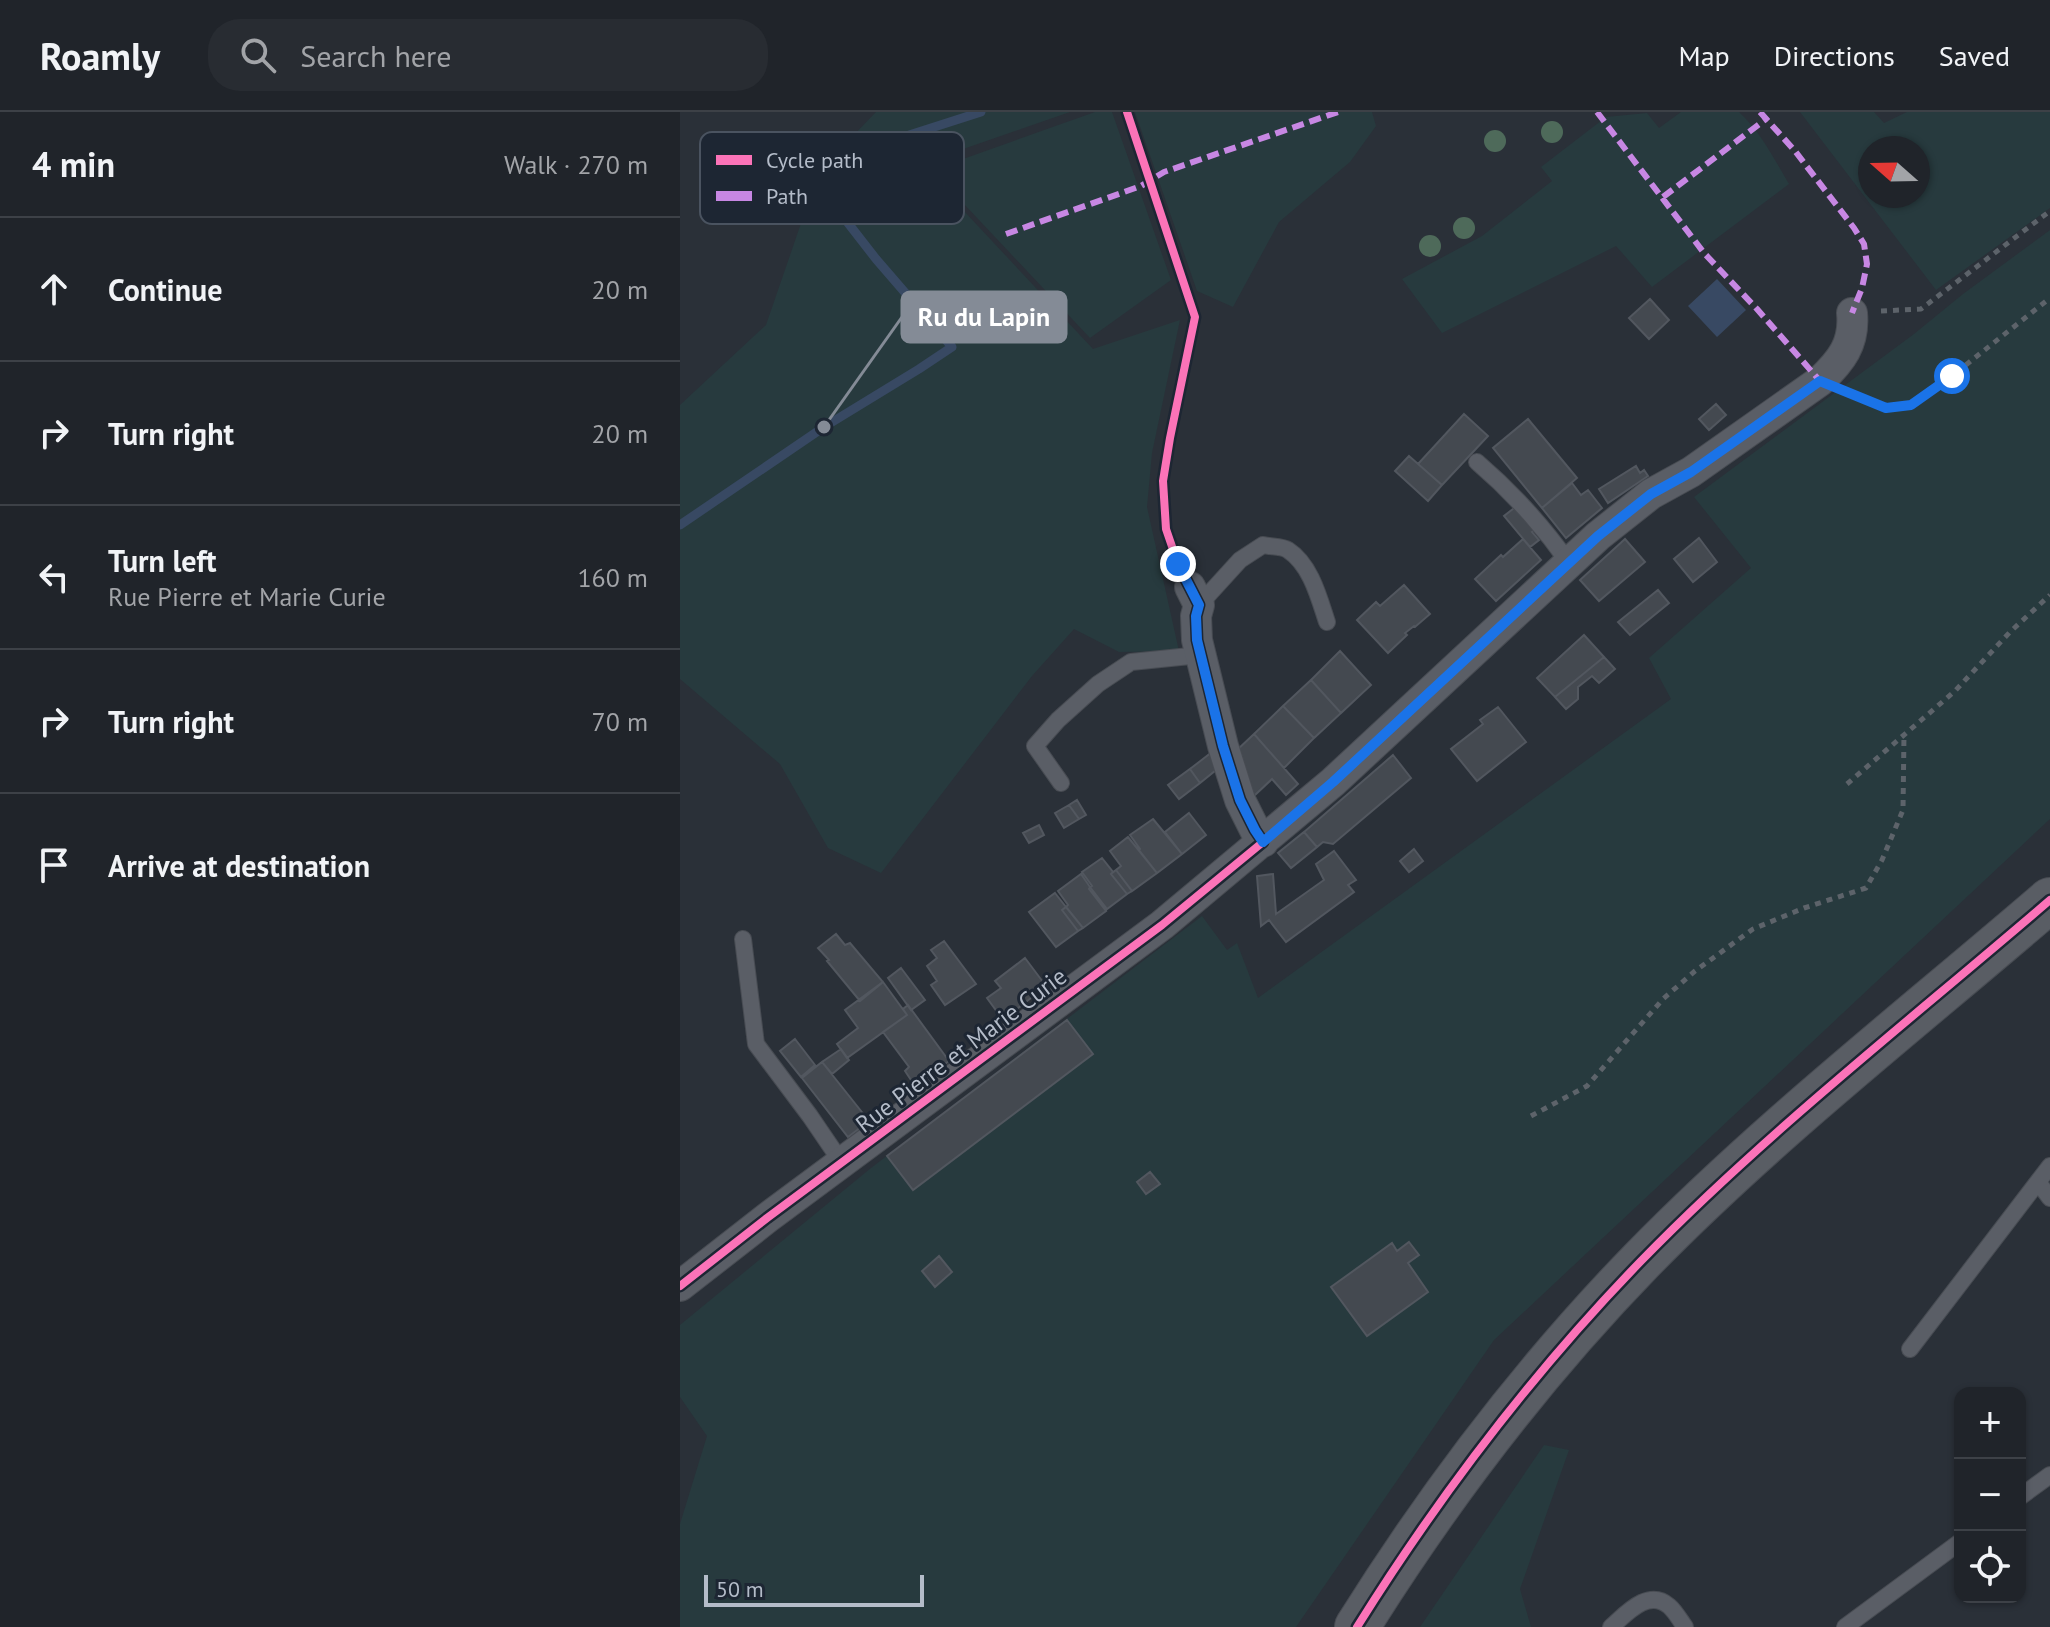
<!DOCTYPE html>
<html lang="en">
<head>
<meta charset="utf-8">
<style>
	body { margin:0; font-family:"PT Sans",sans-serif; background:#282c32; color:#f1f3f6 }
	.controls { position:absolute; right:24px; bottom:24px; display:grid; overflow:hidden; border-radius:16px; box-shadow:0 2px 6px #0004 }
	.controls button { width:72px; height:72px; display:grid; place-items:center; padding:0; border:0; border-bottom:2px solid #3d4147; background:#20242a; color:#f1f3f6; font:40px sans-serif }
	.compass { position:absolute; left:1178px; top:24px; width:72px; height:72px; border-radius:50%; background:#20242a; box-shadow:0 2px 6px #0004; rotate:290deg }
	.scale { position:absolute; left:24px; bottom:20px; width:220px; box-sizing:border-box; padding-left:8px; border:4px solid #b4bcc9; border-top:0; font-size:22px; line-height:28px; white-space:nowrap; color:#b4bcc9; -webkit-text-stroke:6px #1d2633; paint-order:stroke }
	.stop { position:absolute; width:24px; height:24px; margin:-18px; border:6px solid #1a73e8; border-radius:50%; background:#fff }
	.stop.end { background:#1a73e8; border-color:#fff; box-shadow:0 2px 8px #0008 }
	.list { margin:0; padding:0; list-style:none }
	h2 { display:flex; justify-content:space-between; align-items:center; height:104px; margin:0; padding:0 32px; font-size:34px }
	h2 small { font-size:26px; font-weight:400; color:#a2a4a8 }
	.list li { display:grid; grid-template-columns:52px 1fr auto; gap:24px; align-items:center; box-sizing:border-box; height:144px; padding:0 32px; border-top:2px solid #3d4147 }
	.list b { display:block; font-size:30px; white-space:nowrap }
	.list p { margin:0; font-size:26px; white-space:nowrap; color:#a2a4a8 }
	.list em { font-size:26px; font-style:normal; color:#a2a4a8 }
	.icon { flex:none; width:44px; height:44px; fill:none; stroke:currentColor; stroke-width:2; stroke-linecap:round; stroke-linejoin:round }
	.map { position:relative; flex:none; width:1370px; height:1515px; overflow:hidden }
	header { display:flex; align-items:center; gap:48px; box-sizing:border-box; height:112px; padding:0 40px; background:#20242a; border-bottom:2px solid #3d4147 }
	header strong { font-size:38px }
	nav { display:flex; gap:44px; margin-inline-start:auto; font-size:28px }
	.search { width:560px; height:72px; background:#282c32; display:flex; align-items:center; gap:20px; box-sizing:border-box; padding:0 28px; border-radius:32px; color:#a2a4a8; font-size:30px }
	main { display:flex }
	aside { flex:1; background:#20242a }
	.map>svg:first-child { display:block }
	.green { fill:#273a3e; fill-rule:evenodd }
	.water { fill:#384963 }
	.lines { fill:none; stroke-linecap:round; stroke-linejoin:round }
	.stream { stroke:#384963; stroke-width:9 }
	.building { fill:#444950; stroke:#52575f; stroke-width:2 }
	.service-casing { stroke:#484c53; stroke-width:18 }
	.minor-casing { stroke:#484c53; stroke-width:32 }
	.secondary-casing { stroke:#484c53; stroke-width:46 }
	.path { stroke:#5d636a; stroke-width:5; stroke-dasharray:6 6; stroke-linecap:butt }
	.service { stroke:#5a5e66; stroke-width:16 }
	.minor { stroke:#5a5e66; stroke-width:30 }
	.secondary { stroke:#595d64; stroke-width:44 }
	.quiet { stroke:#c787e3; stroke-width:6; stroke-dasharray:12 6; stroke-linecap:butt }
	.cycleway-casing { stroke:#1d2633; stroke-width:13 }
	.cycleway { stroke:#fb73b8; stroke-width:8 }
	.tree { fill:#4e6a5a }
	.route { stroke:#1a73e8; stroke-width:10 }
	.labels { text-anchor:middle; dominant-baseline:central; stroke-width:6; stroke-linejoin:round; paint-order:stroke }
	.street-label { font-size:24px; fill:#b4bcc9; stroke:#1d2633 }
	.key { fill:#1d2633; stroke:#4a5360; stroke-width:2 }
	.key-label { font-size:22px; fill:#b4bcc9 }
	.leader { fill:none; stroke:#848b96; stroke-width:3 }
	.callout-dot { fill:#848b96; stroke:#1d2633; stroke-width:3 }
	.callout { fill:#848b96; stroke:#848b96; stroke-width:3 }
	.callout-label { font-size:26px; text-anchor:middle; font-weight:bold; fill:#fff }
</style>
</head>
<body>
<header>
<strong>Roamly</strong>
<div class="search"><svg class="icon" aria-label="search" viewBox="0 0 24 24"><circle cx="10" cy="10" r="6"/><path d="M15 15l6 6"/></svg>Search here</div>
<nav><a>Map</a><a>Directions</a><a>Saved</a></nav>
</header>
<main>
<aside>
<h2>4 min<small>Walk · 270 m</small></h2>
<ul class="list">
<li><svg class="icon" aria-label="ahead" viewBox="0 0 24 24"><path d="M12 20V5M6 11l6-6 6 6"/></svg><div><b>Continue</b></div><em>20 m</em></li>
<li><svg class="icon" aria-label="right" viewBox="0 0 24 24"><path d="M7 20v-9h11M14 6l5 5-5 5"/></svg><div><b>Turn right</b></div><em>20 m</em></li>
<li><svg class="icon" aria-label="left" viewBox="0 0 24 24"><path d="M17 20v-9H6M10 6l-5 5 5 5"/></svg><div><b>Turn left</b><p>Rue Pierre et Marie Curie</p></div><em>160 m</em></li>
<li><svg class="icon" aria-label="right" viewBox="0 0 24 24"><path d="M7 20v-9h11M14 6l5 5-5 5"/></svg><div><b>Turn right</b></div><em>70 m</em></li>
<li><svg class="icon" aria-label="arrive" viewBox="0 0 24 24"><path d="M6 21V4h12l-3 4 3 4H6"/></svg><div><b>Arrive at destination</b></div></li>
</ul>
</aside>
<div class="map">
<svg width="1370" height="1515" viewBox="0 0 1370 1515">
	<rect width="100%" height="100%" fill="#2a3038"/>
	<!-- green -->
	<path class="green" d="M196,0H390L240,52L413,237L500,208L472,341L467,395L499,539L439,540L394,517L352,564L201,761L148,736L100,652L0,567V293L86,213L139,59Z
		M415,0H432L491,168L410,226L252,58Z
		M455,0H692L696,14L670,50L599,110L553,195L517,179Z
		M1001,0H1059C1081,20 1094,47 1109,72L972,175L936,134L762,221L722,167L802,124L872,69L861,55L926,5L967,1L979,16Z
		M1120,0H1194L1204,11L1227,0H1370V96L1256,178ZM1190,36H1238V84H1190Z
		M1370,118V707L814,1228L616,1515H0V1412L27,1324L0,1285V1213L191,1056L522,804L547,838L557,831L578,886L991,587L969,546L1071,456L1014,385L1234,222L1283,182Z
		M864,1333L889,1338L840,1477L851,1515H740Z"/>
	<!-- water -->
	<path class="water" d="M1037,167L1066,198L1037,225L1008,194Z"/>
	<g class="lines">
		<!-- stream -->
		<path class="stream" d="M195,34L301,0
			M0,413L144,315L239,257L272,235L196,147L168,111"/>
	</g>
	<!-- building -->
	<path class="building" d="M970,187L989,208L969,227L949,206Z
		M1036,292L1046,303L1029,318L1019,307Z
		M784,302L808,324L762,373L738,352Z
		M848,307L897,366L862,396L813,336Z
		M729,344L762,373L748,389L715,359Z
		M956,354L960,361L964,358L968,364L928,391L919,377Z
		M892,371L901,383L908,378L922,396L886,426L862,396Z
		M838,393L858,416L852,420L859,428L850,435L824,404Z
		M1019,426L1037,450L1013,470L994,447Z
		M843,427L861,448L816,489L795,467L821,443L823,445Z
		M945,427L965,450L919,489L900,468Z
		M724,473L750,502L735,515L734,514L725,521L727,523L708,541L677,508L696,490L700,494Z
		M978,478L989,491L950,523L938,510Z
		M904,523L924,545L875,585L857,566Z
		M660,539L691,573L661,601L631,568Z
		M924,545L935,557L919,571L912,564L898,575V587L886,597L875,585Z
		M631,568L661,601L634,626L603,594Z
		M603,594L634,626L604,656L574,622Z
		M818,595L846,630L797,669L771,637L803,612L800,608Z
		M574,622L618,672L606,683L592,667L574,684L556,639Z
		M532,640L536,658L520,671L510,657Z
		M713,643L731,666L653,732L643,730L637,735L624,720Z
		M510,657L520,671L499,687L488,673Z
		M397,688L406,703L399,707L389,693Z
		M389,693L399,707L384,716L375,701Z
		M509,701L526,723L502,742L485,720Z
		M473,707L502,742L477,761L459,738L460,737L450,723Z
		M359,713L364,723L349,731L343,721Z
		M624,720L637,735L611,756L598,741Z
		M448,725L477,761L452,779L436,758L441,754L430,739Z
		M734,737L743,749L729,760L720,749Z
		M654,739L676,768L668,773L674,780L606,830L589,808L581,814L577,764L593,762L596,802L644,768L636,752Z
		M422,746L433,760L431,762L447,782L427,797L410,775L412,774L402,760Z
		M436,758L452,779L447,782L431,762Z
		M401,762L410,775L409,777L426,799L403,816L386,795L388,793L378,779Z
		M375,781L386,795L382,798L398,819L376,835L349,800Z
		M386,795L403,816L398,819L382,798Z
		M156,822L165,833L170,831L203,870L180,889L147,849L149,848L138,836Z
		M264,829L296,872L265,893L251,873L257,869L247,854L257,846L251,838Z
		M345,846L366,874L323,908L307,886L321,876L315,869Z
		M221,856L245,888L231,898L208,866Z
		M203,870L227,903L167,946L157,932L178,916L165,898Z
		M228,893L269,949L241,970L238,967L233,971L225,959L229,955L203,920L227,903L223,897Z
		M387,908L413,942L233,1078L207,1044Z
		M115,927L135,953L121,965L100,939Z
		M161,937L169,948L152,962L142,950Z
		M142,950L189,1009L168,1025L122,966Z
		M470,1060L480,1072L466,1082L457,1070Z
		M729,1130L739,1143L728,1151L748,1180L687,1224L651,1175L712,1131L717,1139Z
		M259,1144L272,1160L255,1175L242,1159Z"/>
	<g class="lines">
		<defs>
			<path id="service" d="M797,350C832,380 862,413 889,451
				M519,493L560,448L583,433C591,435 602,434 608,438C631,453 639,486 647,510
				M381,671L355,634L378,608L418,572L451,550L520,543
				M63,827L76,932L130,1004L162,1051
				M1358,1070L1370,1086
				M1230,1237L1370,1054
				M1340,1385L1370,1363
				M931,1515C946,1502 968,1476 989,1494C995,1499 1000,1508 1005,1515
				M1165,1515L1280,1430"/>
			<path id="minor" d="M510,475L519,493L516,504L517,528L543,634L560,688L575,718L583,730
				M0,1174L87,1106L482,813L653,670L918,424L971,382L1011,360L1140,269C1161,249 1175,232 1172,201"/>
			<path id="secondary" d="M677,1515C759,1384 854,1259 962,1148C1089,1018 1233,906 1370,788"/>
		</defs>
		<!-- service casing -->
		<use href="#service" class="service-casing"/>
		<!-- minor casing -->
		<use href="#minor" class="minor-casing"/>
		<!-- secondary casing -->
		<use href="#secondary" class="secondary-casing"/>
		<!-- path -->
		<path class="path" d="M447,0L515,205L490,326L483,369L486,417L498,453
			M1201,199L1241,197L1370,99
			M1170,281L1206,296L1231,293L1272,264L1370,186
			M1167,672L1275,579L1330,520L1370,483
			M851,1004L907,974L983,887L1015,859L1073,817L1124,796L1186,776L1202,748L1223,698L1224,622"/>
		<!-- service -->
		<use href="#service" class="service"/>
		<!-- minor -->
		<use href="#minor" class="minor"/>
		<!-- secondary -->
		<use href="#secondary" class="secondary"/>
		<!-- quiet -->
		<path class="quiet" d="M917,0L1024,141L1077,197L1140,269
			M1080,0L1115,39L1174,116L1184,132L1187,152L1182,176L1172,201
			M983,85L1086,7
			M326,122L461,74L484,60L658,0"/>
		<defs>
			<path id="cycleway" d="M0,1174L87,1106L482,813L583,730L575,718L560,688L543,634L517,528L516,504L519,493L498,452L486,417L483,369L490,326L515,205L447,0
				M677,1515C759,1384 854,1259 962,1148C1089,1018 1233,906 1370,788"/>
		</defs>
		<!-- cycleway casing -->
		<use href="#cycleway" class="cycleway-casing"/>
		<!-- cycleway -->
		<use href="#cycleway" class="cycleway"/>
	</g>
	<!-- trees -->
	<g class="tree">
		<circle cx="872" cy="20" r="11"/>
		<circle cx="815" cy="29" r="11"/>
		<circle cx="784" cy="116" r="11"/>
		<circle cx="750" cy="134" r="11"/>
	</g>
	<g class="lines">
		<!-- route -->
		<path class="route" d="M498,452L519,493L516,504L517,528L543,634L560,688L575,718L583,730L653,670L918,424L971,382L1011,360L1140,269L1206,296L1231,293L1272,264"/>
	</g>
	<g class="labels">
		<!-- street labels -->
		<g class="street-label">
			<text transform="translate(281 938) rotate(-37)">Rue Pierre et Marie Curie</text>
		</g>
	</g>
	<!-- legend -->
	<rect x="20" y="20" width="264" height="92" rx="12" class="key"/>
	<rect x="36" y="43" width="36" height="10" fill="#fb73b8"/>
	<rect x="36" y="79" width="36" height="10" fill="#c787e3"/>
	<g class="key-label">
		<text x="86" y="56">Cycle path</text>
		<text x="86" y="92">Path</text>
	</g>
	<!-- callouts -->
	<path class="leader" d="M144 315L222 205"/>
	<circle class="callout-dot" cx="144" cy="315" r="8"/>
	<rect class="callout" x="222" y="180" width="164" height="50" rx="8"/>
	<g class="callout-label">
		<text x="304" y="214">Ru du Lapin</text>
	</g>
</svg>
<div class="controls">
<button>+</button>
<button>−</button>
<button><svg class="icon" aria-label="locate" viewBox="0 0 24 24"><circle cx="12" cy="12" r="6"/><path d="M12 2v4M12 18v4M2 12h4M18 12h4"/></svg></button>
</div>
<svg class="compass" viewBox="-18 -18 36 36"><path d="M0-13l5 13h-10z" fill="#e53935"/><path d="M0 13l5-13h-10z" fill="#a2a4a8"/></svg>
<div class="scale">50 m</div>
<div class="stop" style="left:1272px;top:264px"></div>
<div class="stop end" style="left:498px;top:452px"></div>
</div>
</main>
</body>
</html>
